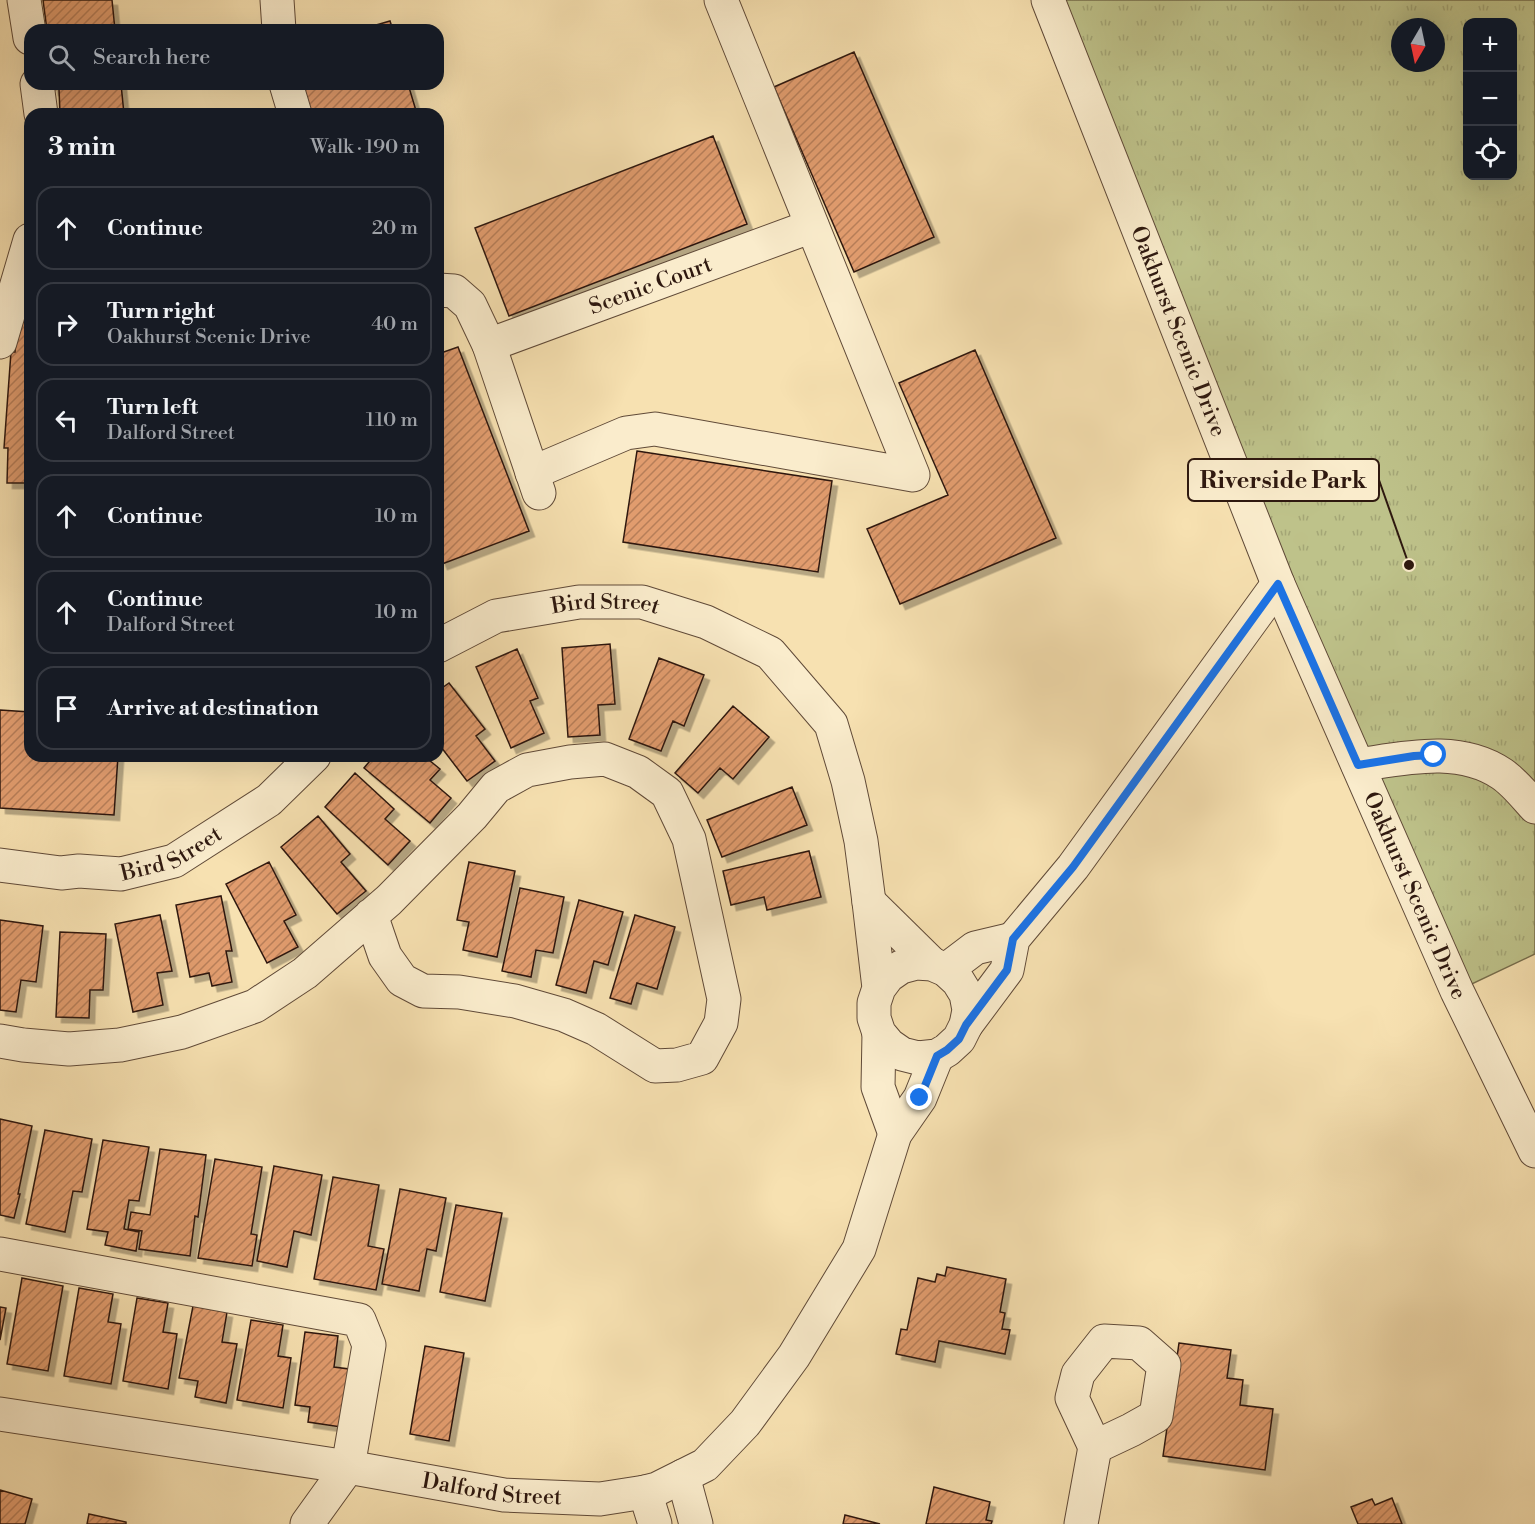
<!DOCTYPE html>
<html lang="en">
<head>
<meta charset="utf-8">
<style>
	body { margin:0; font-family:"Libre Bodoni",serif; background:#242831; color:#f1f3f6 }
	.controls { position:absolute; right:18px; top:18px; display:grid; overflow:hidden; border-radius:12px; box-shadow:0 6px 24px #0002 }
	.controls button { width:54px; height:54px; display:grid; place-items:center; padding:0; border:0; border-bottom:2px solid #363941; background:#171b24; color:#f1f3f6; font:30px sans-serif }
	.compass { position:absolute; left:1391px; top:18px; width:54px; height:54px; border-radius:50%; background:#171b24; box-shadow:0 6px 24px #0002; rotate:189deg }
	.stop { position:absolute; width:18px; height:18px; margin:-14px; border:4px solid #1a73e8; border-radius:50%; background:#fff }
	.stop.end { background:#1a73e8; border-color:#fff; box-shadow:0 2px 6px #0008 }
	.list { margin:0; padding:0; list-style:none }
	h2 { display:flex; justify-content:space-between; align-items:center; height:78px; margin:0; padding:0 24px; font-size:26px }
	h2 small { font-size:20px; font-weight:400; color:#9ea1a6 }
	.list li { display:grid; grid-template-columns:39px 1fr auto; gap:18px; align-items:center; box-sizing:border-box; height:84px; margin:0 12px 12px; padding:0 12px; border:2px solid #363941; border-radius:18px }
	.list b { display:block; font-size:22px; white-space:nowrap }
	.list p { margin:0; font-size:20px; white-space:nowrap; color:#9ea1a6 }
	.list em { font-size:20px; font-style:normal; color:#9ea1a6 }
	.icon { flex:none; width:33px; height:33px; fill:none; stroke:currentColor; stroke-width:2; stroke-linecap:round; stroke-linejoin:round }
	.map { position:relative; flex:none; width:1535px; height:1524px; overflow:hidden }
	.search { position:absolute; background:#171b24; box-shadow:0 6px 24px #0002; left:24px; top:24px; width:420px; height:66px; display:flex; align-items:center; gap:15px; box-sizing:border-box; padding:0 21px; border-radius:18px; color:#9ea1a6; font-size:22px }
	.panel { position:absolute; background:#171b24; box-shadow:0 6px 24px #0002; left:24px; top:108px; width:420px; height:654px; border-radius:18px }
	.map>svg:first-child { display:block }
	.grass { fill:url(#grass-tufts); stroke:#766d4c; stroke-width:1.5; fill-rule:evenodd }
	.building { fill:url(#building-hatch); stroke:#2e180f; stroke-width:1.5; filter:url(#shadow) }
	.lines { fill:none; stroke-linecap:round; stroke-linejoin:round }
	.minor-casing { stroke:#604a38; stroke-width:35 }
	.minor { stroke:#faeccc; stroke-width:33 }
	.route { stroke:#1a73e8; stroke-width:8 }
	.labels { text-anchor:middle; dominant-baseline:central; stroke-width:5; stroke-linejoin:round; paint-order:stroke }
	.street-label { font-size:22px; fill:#2e180f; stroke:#faeccc }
	.leader { fill:none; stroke:#2e180f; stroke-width:2 }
	.callout-dot { fill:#2e180f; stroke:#faeccc; stroke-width:2 }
	.callout { fill:#faeccc; stroke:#2e180f; stroke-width:2 }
	.callout-label { font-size:24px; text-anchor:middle; font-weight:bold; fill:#2e180f }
</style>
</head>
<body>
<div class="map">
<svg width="1535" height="1524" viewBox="0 0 1535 1524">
	<defs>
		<pattern id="grass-tufts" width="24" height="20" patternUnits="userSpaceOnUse" patternTransform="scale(1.5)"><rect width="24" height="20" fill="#bec28a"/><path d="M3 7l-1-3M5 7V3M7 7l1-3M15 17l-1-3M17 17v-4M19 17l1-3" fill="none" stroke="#a4a676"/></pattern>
		<pattern id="building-hatch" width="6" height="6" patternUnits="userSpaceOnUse" patternTransform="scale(1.5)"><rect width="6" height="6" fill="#e19c6e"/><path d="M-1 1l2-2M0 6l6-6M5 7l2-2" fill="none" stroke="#b77e59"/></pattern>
		<filter id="shadow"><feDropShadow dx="5.5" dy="5.5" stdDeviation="0" flood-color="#0004"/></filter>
	</defs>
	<rect width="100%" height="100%" fill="#f7e1b1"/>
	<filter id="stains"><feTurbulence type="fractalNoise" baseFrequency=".00333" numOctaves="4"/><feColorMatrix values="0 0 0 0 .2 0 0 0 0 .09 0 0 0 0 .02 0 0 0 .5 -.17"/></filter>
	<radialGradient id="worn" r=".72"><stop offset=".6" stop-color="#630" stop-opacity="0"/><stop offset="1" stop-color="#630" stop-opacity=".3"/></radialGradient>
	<!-- grass -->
	<path class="grass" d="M1053,0H1535V954L1457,991ZM1468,22H1512V176H1468ZM1400,27H1436V63H1400Z"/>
	<!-- building -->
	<path class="building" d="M43,0H112L115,30H47Z
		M390,21L393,30H359Z
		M854,52L934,237L854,272L774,87Z
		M52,84H121L124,114H60L59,89L53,90Z
		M301,84H408L417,114H310Z
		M713,136L747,224L509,316L475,228Z
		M18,319H30V483H7L8,448H4L11,352H15Z
		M458,347L529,531L442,564L438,554V354Z
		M975,350L1056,538L900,604L867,529L948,495L899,383Z
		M637,451L832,481L818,572L623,542Z
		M610,644L615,704L598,705L600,735L568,737L562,648Z
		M517,649L538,698L530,701L544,733L511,748L476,667Z
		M659,658L704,675L684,726L673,721L661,751L629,739Z
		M449,683L485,729L476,736L495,761L467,781L438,743V691Z
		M733,706L769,737L733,779L720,768L698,793L675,773Z
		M0,710L30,712V756H118L114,815L0,808Z
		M374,756H424L440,769L430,780L451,798L430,823L364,768Z
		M355,773L394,809L385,819L410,841L388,865L325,807Z
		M792,787L807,825L722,857L707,820Z
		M318,816L350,854L341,862L366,891L337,914L281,847Z
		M809,851L821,897L767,910L764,897L731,905L723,871Z
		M269,862L296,915L284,921L298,947L267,963L226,884Z
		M469,862L515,871L497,957L463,950L469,922L457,920Z
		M520,888L564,897L553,953L536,950L531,977L502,971Z
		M221,896L232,951H226L232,982L212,986L209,973L190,977L176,905Z
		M579,900L623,912L608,965L594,961L586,993L556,985Z
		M160,915L172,971L157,973L163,1005L133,1012L115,924Z
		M635,915L675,927L657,989L637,983L631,1004L610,998Z
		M0,920L43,926L36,982L21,980L16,1012L0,1010Z
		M60,932L106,934L103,990H90L89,1018L56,1017Z
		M0,1119L32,1126L18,1194H20L14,1218L0,1215Z
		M45,1130L92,1139L82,1192L73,1191L65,1232L26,1224Z
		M103,1140L149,1147L139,1201L129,1200L124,1229L139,1232L136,1251L105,1245L108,1232L87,1229Z
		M160,1149L206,1155L198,1217L195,1216L190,1256L139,1249L142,1231L128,1229L131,1212L150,1215Z
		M215,1159L262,1167L251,1234L257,1235L252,1266L198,1258Z
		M274,1166L322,1175L311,1235L294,1231L287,1267L257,1261Z
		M333,1177L379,1185L368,1246L384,1249L376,1290L314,1279Z
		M400,1189L446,1198L436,1251L427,1249L419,1291L382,1284Z
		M456,1205L502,1213L485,1301L440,1292Z
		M947,1267L1006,1279L1000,1312L1005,1313L1002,1329L1010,1330L1005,1354L939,1341L935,1362L896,1354L901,1329L907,1330L918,1278L935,1282L937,1274L945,1276Z
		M22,1278L63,1286L48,1371L7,1364Z
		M79,1288L113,1294L108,1322L121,1324L111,1384L64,1376Z
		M137,1298L168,1303L163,1332L177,1334L168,1389L123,1381Z
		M193,1306L227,1312L222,1342L237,1344L226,1403L195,1397L198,1381L179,1378Z
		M0,1307L6,1308L0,1340Z
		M251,1320L283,1325L278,1356L291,1358L283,1408L237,1400Z
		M305,1332L338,1336L334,1367L349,1369L341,1427L308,1422L310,1407L295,1405Z
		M1179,1343L1231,1350L1227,1378L1243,1380L1240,1405L1273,1409L1265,1470L1163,1456Z
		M425,1346L464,1353L449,1441L410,1434Z
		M934,1487L990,1502L986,1520L992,1521L991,1524H926Z
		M0,1490L32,1499L25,1524H0Z
		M1392,1498L1402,1524H1358L1351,1507L1372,1499L1375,1505Z
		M89,1514L126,1522V1524H87Z
		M845,1515L880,1524H843Z"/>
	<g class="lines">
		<defs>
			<g id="minor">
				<path d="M24,0L30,38"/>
				<path d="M277,0L279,30"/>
				<path id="s1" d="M1048,0L1278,584L1457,991L1535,1151"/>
				<path d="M37,84L41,114"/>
				<path d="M286,84L295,114"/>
				<path d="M438,290L454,291L470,305L489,345L539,493"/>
				<path d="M0,342L30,240"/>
				<path id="s2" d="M489,345L812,226"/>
				<path d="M532,473L626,433L655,429L913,475L721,0"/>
				<path id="s3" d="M438,646L496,616L579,602H642L706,622L770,653L831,724L848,781L861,841L869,902L879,988L874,1003V1018L879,1033L889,1045L902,1054L918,1058L937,1056L947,1050L959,1039L966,1025L969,1010L966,994L958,981L946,970L932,964L916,963L901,967L888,976L879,988"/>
				<path d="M1358,765C1406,758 1459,745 1502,774C1514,782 1525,796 1535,807"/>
				<path id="s4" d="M0,865L61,873L79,871L121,874L174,861L269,800L314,756"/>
				<path d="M869,902L932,964"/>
				<path d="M946,970L975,948L1013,939"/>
				<path d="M966,1025L1007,970L1013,939L1073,867L1278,584"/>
				<path d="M879,1033L878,1087L895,1134"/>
				<path d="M0,1041L23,1045L69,1049L120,1045L182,1032L255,1006L305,973L389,900L472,816L496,787L527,770L570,762L605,759L638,772L667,793L689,839L724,999L721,1023L702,1058L677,1065L655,1066L596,1029L564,1015L515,1001L459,992L423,991L402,980L385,956L371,915"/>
				<path d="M0,1254L359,1320L369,1345L348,1467L307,1524"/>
				<path d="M1104,1341L1139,1343L1164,1365L1156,1416L1131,1430L1095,1447L1072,1398L1078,1374Z"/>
				<path id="s5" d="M0,1414L348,1467L504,1495L600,1499L645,1492L657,1489L705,1465L745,1423L794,1356L859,1249L895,1134L920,1098L937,1056"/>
				<path d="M683,1476L696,1524"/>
				<path d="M645,1492L655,1524"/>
				<path d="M1081,1524L1095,1447"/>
			</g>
		</defs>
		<!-- minor casing -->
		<use href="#minor" class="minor-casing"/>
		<!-- minor -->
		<use href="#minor" class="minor"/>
	</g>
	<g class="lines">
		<!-- route -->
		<path class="route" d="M920,1098L937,1056L947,1050L959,1039L966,1025L1007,970L1013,939L1073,867L1278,584L1358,765L1414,756L1434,755"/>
	</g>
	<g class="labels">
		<!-- street labels -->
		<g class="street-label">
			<text stroke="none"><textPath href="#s2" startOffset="172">Scenic Court</textPath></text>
			<text stroke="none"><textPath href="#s1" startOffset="356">Oakhurst Scenic Drive</textPath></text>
			<text stroke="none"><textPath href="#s3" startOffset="176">Bird Street</textPath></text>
			<text stroke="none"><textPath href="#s4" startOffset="176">Bird Street</textPath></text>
			<text stroke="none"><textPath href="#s1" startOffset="968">Oakhurst Scenic Drive</textPath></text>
			<text stroke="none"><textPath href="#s5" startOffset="498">Dalford Street</textPath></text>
		</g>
	</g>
	<!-- callouts -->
	<path class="leader" d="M1409 565L1379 480"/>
	<circle class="callout-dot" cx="1409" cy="565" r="6"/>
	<rect class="callout" x="1188" y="459" width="191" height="42" rx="6"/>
	<g class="callout-label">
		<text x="1283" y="488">Riverside Park</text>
	</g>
	<rect width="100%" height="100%" filter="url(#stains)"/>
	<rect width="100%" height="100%" fill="url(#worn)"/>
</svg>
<div class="controls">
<button>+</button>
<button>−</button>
<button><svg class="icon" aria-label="locate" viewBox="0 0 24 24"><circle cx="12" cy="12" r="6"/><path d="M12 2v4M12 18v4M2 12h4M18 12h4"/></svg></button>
</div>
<svg class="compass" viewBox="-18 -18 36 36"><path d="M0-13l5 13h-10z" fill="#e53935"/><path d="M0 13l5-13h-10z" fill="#9ea1a6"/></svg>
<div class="stop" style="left:1434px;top:755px"></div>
<div class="stop end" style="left:920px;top:1098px"></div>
<div class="search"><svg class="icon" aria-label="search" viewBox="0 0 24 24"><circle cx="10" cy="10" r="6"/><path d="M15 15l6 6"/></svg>Search here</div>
<section class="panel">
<h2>3 min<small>Walk · 190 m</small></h2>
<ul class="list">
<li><svg class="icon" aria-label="ahead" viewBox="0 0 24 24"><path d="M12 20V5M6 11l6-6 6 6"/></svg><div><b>Continue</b></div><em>20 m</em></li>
<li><svg class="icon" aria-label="right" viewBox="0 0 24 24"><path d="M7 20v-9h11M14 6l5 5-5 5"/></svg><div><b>Turn right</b><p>Oakhurst Scenic Drive</p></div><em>40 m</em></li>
<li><svg class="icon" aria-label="left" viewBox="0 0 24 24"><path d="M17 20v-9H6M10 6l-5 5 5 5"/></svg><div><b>Turn left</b><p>Dalford Street</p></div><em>110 m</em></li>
<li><svg class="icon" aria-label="ahead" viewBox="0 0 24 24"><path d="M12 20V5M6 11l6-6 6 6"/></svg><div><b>Continue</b></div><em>10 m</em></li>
<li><svg class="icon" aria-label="ahead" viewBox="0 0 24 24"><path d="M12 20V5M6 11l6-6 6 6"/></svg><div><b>Continue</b><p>Dalford Street</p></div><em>10 m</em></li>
<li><svg class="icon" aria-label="arrive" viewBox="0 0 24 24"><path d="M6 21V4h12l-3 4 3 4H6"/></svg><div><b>Arrive at destination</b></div></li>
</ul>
</section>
</div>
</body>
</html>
